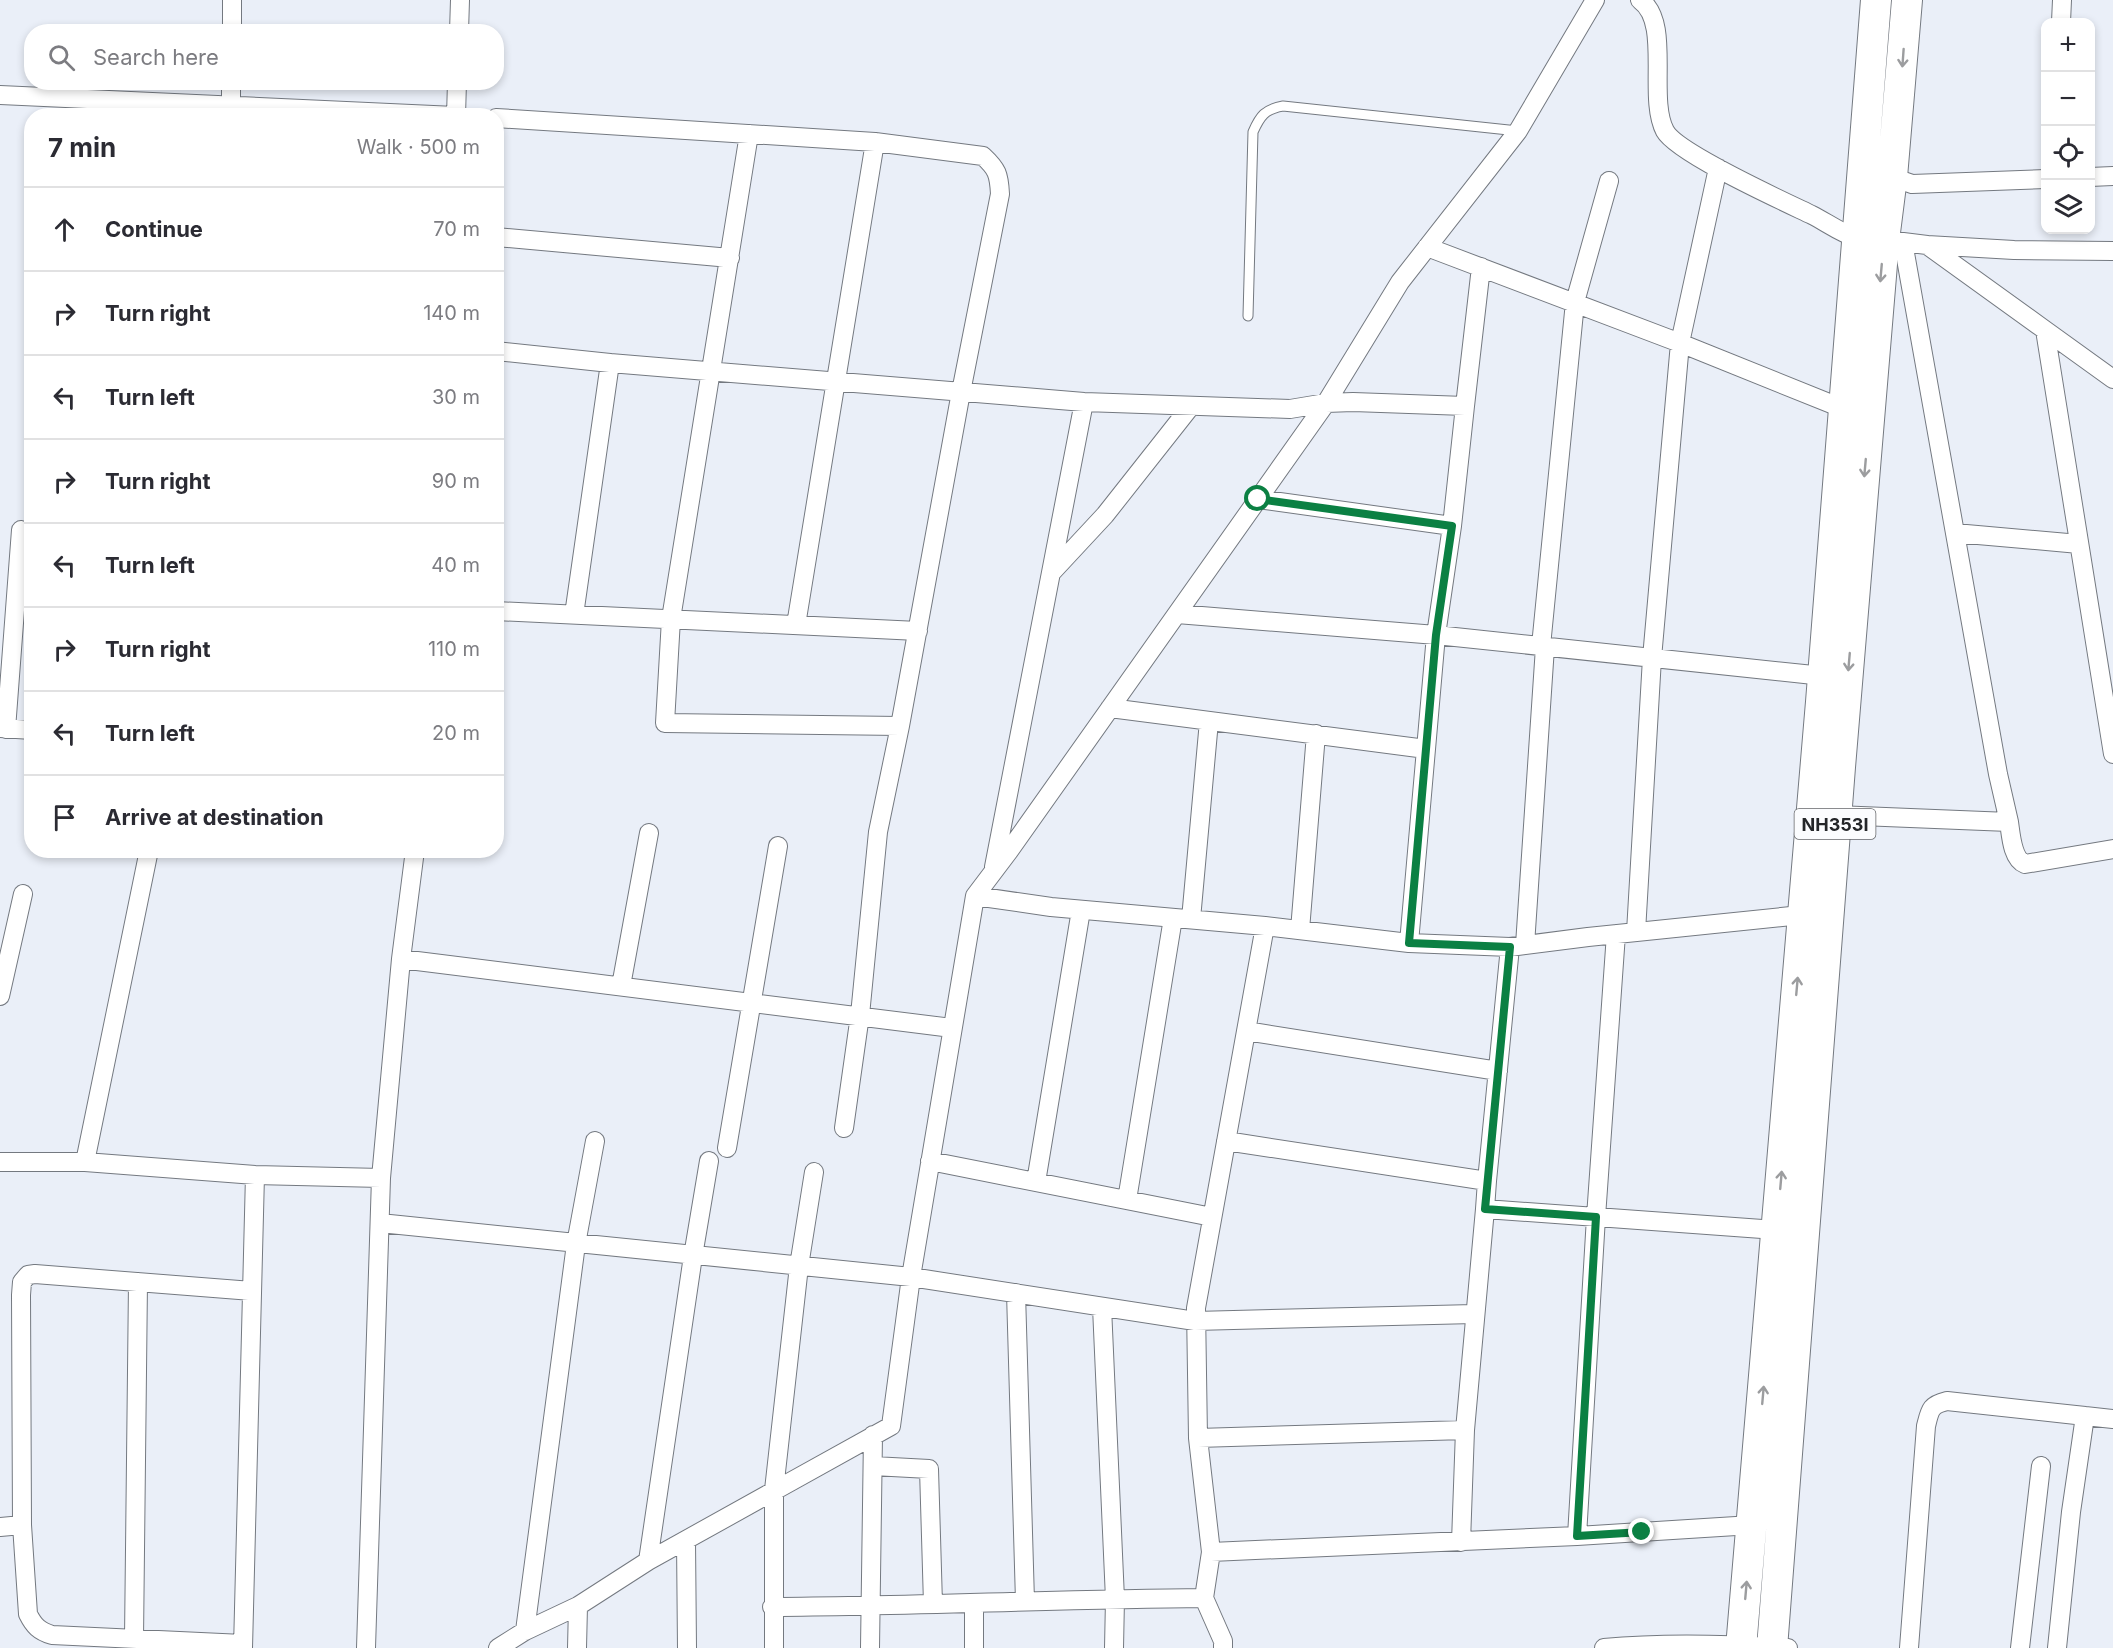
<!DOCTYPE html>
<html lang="en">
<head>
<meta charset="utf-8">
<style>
	body { margin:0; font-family:Inter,sans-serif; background:#f7f7f7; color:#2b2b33 }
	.controls { position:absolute; right:18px; top:18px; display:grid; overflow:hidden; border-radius:12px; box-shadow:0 3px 9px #0003 }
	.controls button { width:54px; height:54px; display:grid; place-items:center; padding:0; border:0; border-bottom:2px solid #e1e1e2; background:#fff; color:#2b2b33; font:30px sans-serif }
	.stop { position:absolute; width:18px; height:18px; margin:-14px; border:4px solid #0b8043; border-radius:50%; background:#fff }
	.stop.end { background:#0b8043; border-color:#fff; box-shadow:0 2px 6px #0008 }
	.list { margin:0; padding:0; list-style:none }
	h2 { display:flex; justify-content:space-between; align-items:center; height:78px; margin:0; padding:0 24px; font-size:26px }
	h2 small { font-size:20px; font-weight:400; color:#7c7c81 }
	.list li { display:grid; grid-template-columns:39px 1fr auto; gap:18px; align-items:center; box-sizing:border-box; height:84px; padding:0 24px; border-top:2px solid #e1e1e2 }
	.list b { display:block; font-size:22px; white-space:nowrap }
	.list em { font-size:20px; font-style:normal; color:#7c7c81 }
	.icon { flex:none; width:33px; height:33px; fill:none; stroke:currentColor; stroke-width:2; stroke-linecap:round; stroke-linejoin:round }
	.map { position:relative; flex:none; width:2113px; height:1648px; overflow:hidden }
	.search { position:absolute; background:#fff; box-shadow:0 3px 9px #0003; left:24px; top:24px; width:480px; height:66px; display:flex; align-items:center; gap:15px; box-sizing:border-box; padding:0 21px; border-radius:24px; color:#7c7c81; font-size:22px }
	.panel { position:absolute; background:#fff; box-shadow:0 3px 9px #0003; left:24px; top:108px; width:480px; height:750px; border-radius:24px }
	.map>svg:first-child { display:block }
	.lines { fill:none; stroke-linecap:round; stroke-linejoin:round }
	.service-casing { stroke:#747980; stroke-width:11 }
	.minor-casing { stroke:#747980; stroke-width:20 }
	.trunk-casing { stroke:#747980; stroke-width:32 }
	.service { stroke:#fff; stroke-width:9 }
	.minor { stroke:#fff; stroke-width:18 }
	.trunk { stroke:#fff; stroke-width:30 }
	.oneway { stroke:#9c9d9f }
	.route { stroke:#0b8043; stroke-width:8 }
	.labels { text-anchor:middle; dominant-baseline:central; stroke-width:4.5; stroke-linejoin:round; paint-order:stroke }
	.shield { fill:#fbfcfe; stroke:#646669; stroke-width:1.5 }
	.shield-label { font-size:18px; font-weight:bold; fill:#242629 }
</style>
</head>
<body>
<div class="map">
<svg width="2113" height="1648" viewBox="0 0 2113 1648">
	<rect width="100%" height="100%" fill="#eaeff8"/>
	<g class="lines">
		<defs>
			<path id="service" d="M1248,316L1253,132C1260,116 1265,109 1283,106L1518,131"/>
			<path id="minor" d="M1640,0C1672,22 1647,97 1665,131C1677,153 1785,202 1812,215C1826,222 1842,234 1857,238C1871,242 1889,241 1903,242L1998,774L2009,822
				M2061,22L2062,0
				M232,32V0
				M459,32L460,0
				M0,95L455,116
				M231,116V82
				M456,116L457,82
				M496,118L875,142L983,156C997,169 999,174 1000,194L961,392L900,726
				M749,134L671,619L665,723L900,726L878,832L860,1015L844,1128
				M1892,177L1912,184L2046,179
				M2090,177L2113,176
				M496,237L730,258
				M1903,242L1927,245L2045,330L2113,754
				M1927,245L2014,250L2113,251
				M1427,247L1680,343L1718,168
				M2045,330L2113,379
				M496,351L610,363L1084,402L1290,409L1326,403L1353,402L1465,406L1452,526L1436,635L1409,943
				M1465,406L1481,267
				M1258,499L1452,526
				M1955,533L2079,544
				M1052,572L1105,515L1191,406
				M496,611L918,631
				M1177,614L1436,635L1823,676
				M574,615L610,363
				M796,625L875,142
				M1541,646L1575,302L1609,181
				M1110,708L1426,749
				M0,728L32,730
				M6,729L21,530
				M1836,815L2009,822C2011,835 2012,859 2025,864L2113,849
				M994,867L1084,402
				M975,896L1051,907L1265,926L1409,943L1510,947L1588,937L1811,914
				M1191,919L1209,721
				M1265,926L1196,1308L1198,1438L1211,1552L1577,1536L1752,1525
				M1300,930L1316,734
				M1636,932L1652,658L1680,343L1844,409
				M1525,945L1545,647
				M401,959L952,1028
				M621,986L649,833
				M0,996L23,894
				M1246,1031L1498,1071
				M1226,1141L1487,1181L1485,1209L1776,1230
				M727,1148L778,846
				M930,1161L1212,1217
				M0,1162H85L255,1175L381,1178
				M85,1162L149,850
				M1487,1181L1510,947
				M1036,1182L1081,910
				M1127,1200L1173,918
				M380,1223L911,1277L1195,1321L1474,1314
				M1016,1293L1025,1601
				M1102,1307L1115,1599L1114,1648
				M1198,1438L1465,1430
				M873,1466L929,1469L933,1604
				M0,1527L22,1525
				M1577,1536L1596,1217L1616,934
				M686,1541L687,1648
				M1461,1542L1465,1430L1485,1209
				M648,1561L693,1256L709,1161
				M1204,1598L1211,1552
				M974,1603V1648
				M772,1607C916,1606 1060,1599 1204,1598L1223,1641V1648
				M525,1631L576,1244L595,1141
				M134,1639L138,1282
				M243,1644L52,1635C39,1631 34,1626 28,1614L22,1525L21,1295L22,1282L28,1275L35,1274L252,1291
				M243,1648L255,1175
				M366,1648L381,1178L401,959L415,850
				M498,1648L525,1631L578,1606L648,1561L891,1426L911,1277L975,896L1009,851L1326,403L1400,282L1518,131L1595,0
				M577,1648L578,1606
				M774,1648V1490L799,1266L814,1172
				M870,1648L873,1435
				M1604,1648C1665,1642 1727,1644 1788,1648
				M1909,1648L1926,1426C1930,1410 1930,1405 1947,1401L2085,1416
				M2020,1648L2041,1466
				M2057,1648L2071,1512L2085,1416L2113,1419"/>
			<path id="trunk" d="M1741,1648L1821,702L1876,0
				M1772,1648L1840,767L1884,240L1892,177L1907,0"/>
		</defs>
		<!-- service casing -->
		<use href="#service" class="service-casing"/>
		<!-- minor casing -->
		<use href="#minor" class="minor-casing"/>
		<!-- trunk casing -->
		<use href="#trunk" class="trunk-casing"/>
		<!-- service -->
		<use href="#service" class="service"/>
		<!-- minor -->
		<use href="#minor" class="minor"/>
		<!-- trunk -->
		<use href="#trunk" class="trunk"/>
	</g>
	<!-- one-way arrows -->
	<defs><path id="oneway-shaft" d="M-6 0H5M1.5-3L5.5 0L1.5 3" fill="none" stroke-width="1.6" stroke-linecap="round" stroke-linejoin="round" transform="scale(1.5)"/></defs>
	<g class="oneway">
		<use href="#oneway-shaft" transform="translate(1903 58) rotate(94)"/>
		<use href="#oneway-shaft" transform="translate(1881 273) rotate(95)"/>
		<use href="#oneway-shaft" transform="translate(1865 468) rotate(95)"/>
		<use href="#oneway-shaft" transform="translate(1849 662) rotate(95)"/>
		<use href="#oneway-shaft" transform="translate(1797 986) rotate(-85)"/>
		<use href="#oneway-shaft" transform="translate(1781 1180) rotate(-85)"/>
		<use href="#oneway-shaft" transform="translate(1763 1395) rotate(-85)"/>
		<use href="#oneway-shaft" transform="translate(1746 1590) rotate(-85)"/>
	</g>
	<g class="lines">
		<!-- route -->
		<path class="route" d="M1258,499L1452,526L1436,635L1409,943L1510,947L1485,1209L1596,1217L1577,1536L1642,1532"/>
	</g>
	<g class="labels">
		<!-- shield labels -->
		<rect class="shield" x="1794.5" y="809" width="81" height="30" rx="4.5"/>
		<g class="shield-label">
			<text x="1835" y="824">NH353I</text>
		</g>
	</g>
</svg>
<div class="controls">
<button>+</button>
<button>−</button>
<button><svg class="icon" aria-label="locate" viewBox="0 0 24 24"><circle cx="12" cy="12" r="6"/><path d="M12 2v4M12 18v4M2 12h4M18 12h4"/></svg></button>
<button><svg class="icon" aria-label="layers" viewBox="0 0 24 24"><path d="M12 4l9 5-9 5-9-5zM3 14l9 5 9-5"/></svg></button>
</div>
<div class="stop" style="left:1258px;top:499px"></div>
<div class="stop end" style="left:1642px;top:1532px"></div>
<div class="search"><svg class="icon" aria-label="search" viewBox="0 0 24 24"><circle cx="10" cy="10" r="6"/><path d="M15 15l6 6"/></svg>Search here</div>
<section class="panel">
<h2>7 min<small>Walk · 500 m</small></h2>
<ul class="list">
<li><svg class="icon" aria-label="ahead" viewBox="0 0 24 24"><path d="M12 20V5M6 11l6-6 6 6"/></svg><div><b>Continue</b></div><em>70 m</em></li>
<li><svg class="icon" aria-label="right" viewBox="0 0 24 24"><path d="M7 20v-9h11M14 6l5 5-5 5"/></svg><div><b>Turn right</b></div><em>140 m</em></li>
<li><svg class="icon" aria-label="left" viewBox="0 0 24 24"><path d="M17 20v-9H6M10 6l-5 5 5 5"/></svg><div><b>Turn left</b></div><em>30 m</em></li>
<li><svg class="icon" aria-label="right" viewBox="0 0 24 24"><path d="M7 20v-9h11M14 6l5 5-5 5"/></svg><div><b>Turn right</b></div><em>90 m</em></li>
<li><svg class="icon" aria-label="left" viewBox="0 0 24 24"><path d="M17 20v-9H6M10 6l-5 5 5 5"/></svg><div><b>Turn left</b></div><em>40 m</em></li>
<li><svg class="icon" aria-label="right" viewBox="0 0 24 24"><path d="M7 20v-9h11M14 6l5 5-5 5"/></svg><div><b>Turn right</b></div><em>110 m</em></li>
<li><svg class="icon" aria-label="left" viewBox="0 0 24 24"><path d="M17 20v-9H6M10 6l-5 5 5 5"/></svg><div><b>Turn left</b></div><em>20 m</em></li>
<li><svg class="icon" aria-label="arrive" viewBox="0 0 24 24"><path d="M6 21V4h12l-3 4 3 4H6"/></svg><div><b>Arrive at destination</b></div></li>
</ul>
</section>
</div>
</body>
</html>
